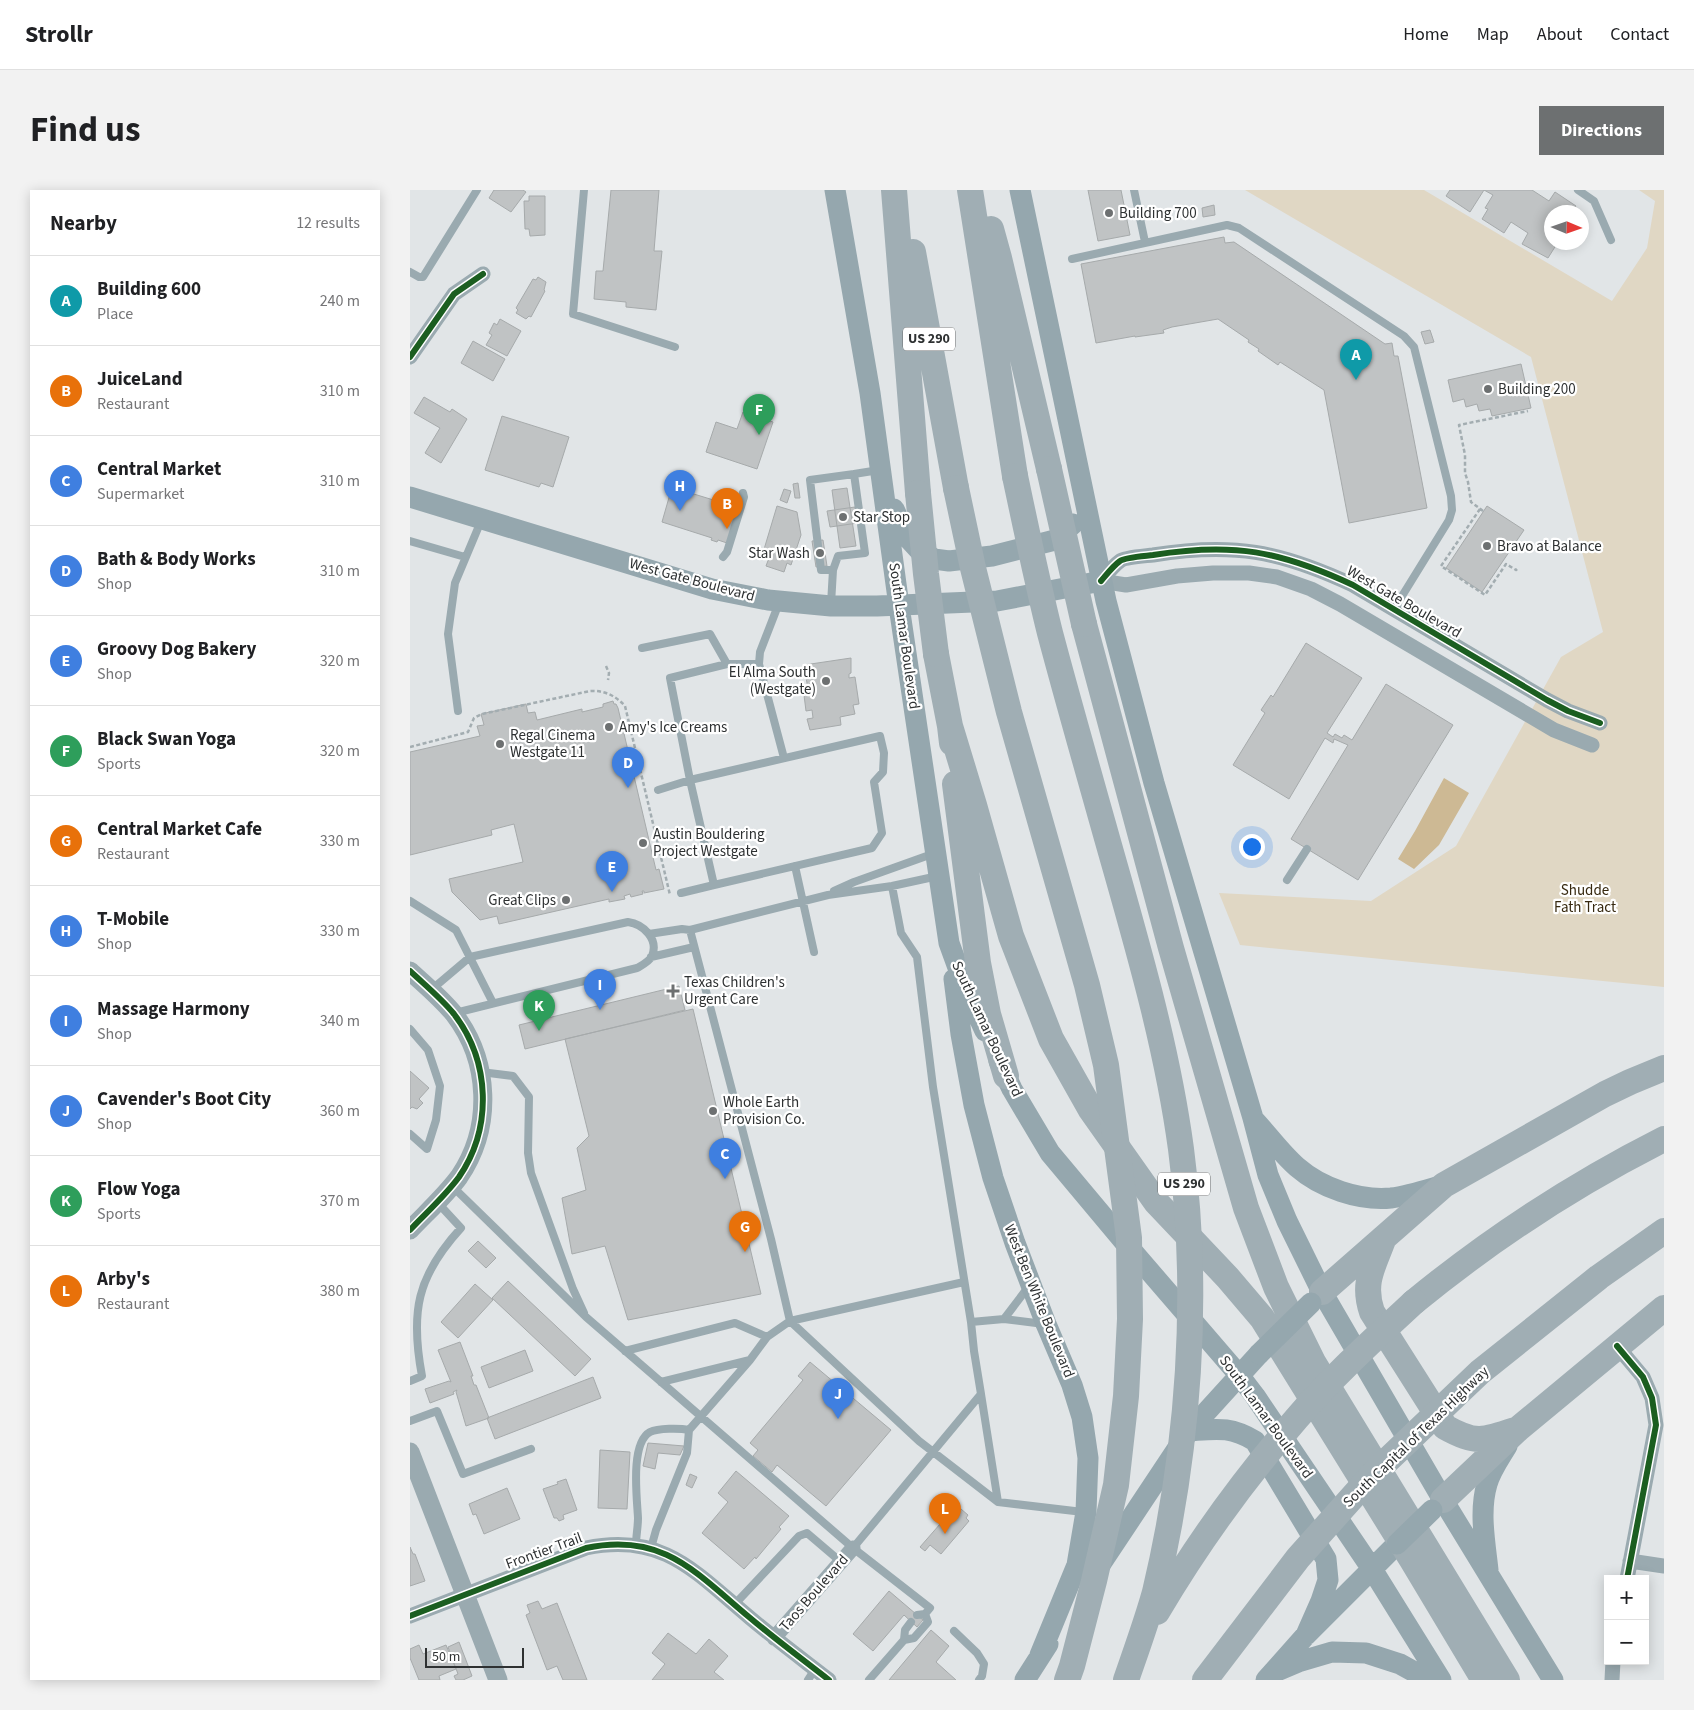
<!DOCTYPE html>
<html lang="en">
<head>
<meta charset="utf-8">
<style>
	body { margin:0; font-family:"Source Sans 3",sans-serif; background:#f2f2f2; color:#202124 }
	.controls { position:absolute; right:15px; bottom:15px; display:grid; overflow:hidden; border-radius:0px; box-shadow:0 2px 12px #0003 }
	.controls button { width:45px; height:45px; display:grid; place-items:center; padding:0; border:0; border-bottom:1px solid #e0e0e0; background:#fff; color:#202124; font:25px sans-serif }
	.compass { position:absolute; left:1134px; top:15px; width:45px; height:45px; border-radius:50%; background:#fff; box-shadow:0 2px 12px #0003; rotate:92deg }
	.scale { position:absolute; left:15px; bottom:12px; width:99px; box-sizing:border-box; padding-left:5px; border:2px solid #2e3132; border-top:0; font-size:14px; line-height:18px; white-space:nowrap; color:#2e3132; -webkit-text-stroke:4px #fff; paint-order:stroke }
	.you { position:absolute; left:841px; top:656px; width:18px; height:18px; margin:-12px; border:4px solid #fff; border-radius:50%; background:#1a73e8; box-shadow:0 0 0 8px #1a73e833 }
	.badge { display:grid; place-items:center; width:32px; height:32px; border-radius:50%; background:#6d7071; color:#fff; font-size:16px; font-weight:700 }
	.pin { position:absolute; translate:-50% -41px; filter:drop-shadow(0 1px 2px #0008) }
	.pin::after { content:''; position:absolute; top:26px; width:18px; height:15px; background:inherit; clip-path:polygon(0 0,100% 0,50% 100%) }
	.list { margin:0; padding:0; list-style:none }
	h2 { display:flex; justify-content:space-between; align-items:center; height:65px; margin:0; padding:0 20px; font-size:21px }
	h2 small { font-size:16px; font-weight:400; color:#757577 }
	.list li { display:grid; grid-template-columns:32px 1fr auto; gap:15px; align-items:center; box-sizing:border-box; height:90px; padding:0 20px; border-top:1px solid #e0e0e0 }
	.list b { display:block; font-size:19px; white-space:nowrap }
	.list p { margin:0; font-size:16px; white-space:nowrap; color:#757577 }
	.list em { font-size:16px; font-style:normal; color:#757577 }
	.map { position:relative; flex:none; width:1254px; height:1490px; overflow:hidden; border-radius:0px }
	header { display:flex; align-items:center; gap:30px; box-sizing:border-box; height:70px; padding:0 25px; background:#fff; border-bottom:1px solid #e0e0e0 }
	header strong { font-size:24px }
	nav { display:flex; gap:28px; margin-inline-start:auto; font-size:18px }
	.intro { display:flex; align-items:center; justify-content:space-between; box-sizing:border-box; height:120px; padding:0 30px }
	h1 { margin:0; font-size:35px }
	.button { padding:12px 22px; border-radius:0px; background:#6d7071; color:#fff; font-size:18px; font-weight:700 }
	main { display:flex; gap:30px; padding:0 30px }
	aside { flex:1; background:#fff; border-radius:0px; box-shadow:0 2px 12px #0003 }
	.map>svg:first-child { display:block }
	.green { fill:#e0d7c4 }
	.water { fill:#cdb994 }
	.building { fill:#c0c3c4; stroke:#a6aaab }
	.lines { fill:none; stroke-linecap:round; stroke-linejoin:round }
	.path { stroke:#a3adb1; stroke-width:2.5; stroke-dasharray:4 2.5; stroke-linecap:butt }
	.service { stroke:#9aaab0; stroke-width:8 }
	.minor { stroke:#9aaab0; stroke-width:15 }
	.tertiary { stroke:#9aaab0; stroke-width:19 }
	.secondary { stroke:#95a7ae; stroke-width:21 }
	.motorway { stroke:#a0aeb4; stroke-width:26 }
	.secondary-bridge { stroke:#95a7ae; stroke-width:21 }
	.motorway-bridge { stroke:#a0aeb4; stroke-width:26 }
	.cycleway-casing { stroke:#fff; stroke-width:9 }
	.cycleway { stroke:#1b5e20; stroke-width:6 }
	.poi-dot { fill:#6d7071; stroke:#fff; stroke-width:2 }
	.labels { text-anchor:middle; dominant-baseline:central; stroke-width:4.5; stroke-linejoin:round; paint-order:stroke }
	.shield { fill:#fff; stroke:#6d6f70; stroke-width:1 }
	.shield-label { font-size:14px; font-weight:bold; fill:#2e3132 }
	.poi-label { font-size:15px; fill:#2e3132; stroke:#fff; text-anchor:start }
	.street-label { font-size:15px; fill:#2e3132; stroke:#fff }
	.park-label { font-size:15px; fill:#372910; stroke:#fff }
</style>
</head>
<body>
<header>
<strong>Strollr</strong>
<nav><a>Home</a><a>Map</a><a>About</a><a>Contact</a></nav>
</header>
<div class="intro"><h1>Find us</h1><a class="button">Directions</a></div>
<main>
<aside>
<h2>Nearby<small>12 results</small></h2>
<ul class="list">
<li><span class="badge" style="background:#0f9aa8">A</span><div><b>Building 600</b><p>Place</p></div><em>240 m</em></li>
<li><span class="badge" style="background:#e8710a">B</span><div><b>JuiceLand</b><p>Restaurant</p></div><em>310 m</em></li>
<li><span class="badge" style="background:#3f7fe0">C</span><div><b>Central Market</b><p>Supermarket</p></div><em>310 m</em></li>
<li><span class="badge" style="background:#3f7fe0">D</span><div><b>Bath &amp; Body Works</b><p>Shop</p></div><em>310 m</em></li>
<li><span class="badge" style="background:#3f7fe0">E</span><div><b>Groovy Dog Bakery</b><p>Shop</p></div><em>320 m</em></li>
<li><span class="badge" style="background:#2e9e5b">F</span><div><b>Black Swan Yoga</b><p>Sports</p></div><em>320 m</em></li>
<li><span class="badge" style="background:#e8710a">G</span><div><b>Central Market Cafe</b><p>Restaurant</p></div><em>330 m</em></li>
<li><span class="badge" style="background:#3f7fe0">H</span><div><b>T-Mobile</b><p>Shop</p></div><em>330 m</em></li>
<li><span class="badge" style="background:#3f7fe0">I</span><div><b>Massage Harmony</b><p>Shop</p></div><em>340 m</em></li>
<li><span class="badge" style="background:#3f7fe0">J</span><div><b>Cavender's Boot City</b><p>Shop</p></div><em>360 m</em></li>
<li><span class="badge" style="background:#2e9e5b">K</span><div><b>Flow Yoga</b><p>Sports</p></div><em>370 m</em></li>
<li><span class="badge" style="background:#e8710a">L</span><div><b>Arby's</b><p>Restaurant</p></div><em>380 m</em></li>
</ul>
</aside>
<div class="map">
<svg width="1254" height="1490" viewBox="0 0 1254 1490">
	<rect width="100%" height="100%" fill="#e1e5e7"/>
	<!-- green -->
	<path class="green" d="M835,0H1014L1202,111L1237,58L1245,11L1229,0H1254V797L830,755L809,703L961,711L1046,656L1151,467L1193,442L1121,167Z"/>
	<!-- water -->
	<path class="water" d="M1034,588L1059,603L1029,655L1004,679L988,669L1005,641Z"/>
	<!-- building -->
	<path class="building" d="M84,0H113L116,2L101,22L79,8Z
		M201,0H249L244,61H252L246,120L216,117V112L184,109L186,81H193Z
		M678,0H711L720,45L688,51Z
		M1040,0H1074L1060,22L1036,6Z
		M1074,0H1122L1139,11L1145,2L1166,16L1162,22H1142V52H1148L1138,68L1112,54L1118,43L1101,32L1094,43L1072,29L1078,19L1075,18L1083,5Z
		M119,6H135V45L120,46L119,39H115L114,11H119Z
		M804,15L805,25L793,27L792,18Z
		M814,47L815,53L824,52L975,154L982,153L984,166H988L1017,318L939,333L914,200L870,172L868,175L848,161L849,159L838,152L839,150L808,129L762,137L753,140L754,143L725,147V146L686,153L671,74Z
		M128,87L136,92L134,100L135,101L121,127L119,126L116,129L106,123L108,120L106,118L123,89L126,90Z
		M90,129L111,141L97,166L76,155L82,145L79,143L84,133L87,135Z
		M1020,140L1024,152L1015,154L1011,142Z
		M63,151L95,169L83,191L51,173Z
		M1111,174L1121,218L1082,226L1080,219L1069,221L1067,214L1056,217L1054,209L1043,212L1038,190Z
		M14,207L40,222L42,219L57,229L31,273L15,263L30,238L4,223Z
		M333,222L363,232L347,279L296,262L306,232L327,239Z
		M92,226L159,247L143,297L131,293L129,297L75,280Z
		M388,293L390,308H385L383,294Z
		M437,298L446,356L430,358L422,300Z
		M374,299L381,301L377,313L370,310Z
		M274,301L310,312L311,309L321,312L320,315L328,318L317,353L308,350L307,352L301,350L302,348L252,332L260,304L272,308Z
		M367,316L387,322L391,345L381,375L377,373L374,382L356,376L359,368L352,366Z
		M1077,316L1114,340L1072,402L1036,378Z
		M445,317L448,333L420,337L417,321Z
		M413,350L417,376L406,377L402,351Z
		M896,453L952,488L917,543L923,547L925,544L932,548L934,545L942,550L976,494L1043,535L948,690L881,649L938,555L924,549L923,553L915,548L879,609L823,575L855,523L851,520L861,505L863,507Z
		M441,468V483L439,484V488L445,487L449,514L443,515L445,524L430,527L431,535L400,540L397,529L403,528L402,520L396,521L394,505L396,504L395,499H398L394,475Z
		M203,511L204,514H206L208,518L246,680L249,679L254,699L234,703V701H232L233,704L221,707L220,704L214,706L215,709L199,712V709L89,734L87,726L70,730L42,702L39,689L113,672L104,634L81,640L82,645L0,665V562L70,546L67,536L74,535L71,524L116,514L118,523L125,522L127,530L172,519V522L193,517V514Z
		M269,796L275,820L115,859L109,835Z
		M283,819L351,1104L218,1130L195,1056L162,1064L152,1008L176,1000L167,958L179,946L155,849Z
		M0,881L19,898L9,909L13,913L7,919L2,917L0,919Z
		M68,1051L86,1068L76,1078L58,1061Z
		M98,1091L181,1169L165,1186L82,1108Z
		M65,1094L83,1110L48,1148L31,1132Z
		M50,1152L63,1186H61L64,1195H66L79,1228L56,1236L46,1202L47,1200L43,1202L44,1204L20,1213L15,1199L39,1191L41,1192L28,1160Z
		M115,1160L123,1181L79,1198L71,1177Z
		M400,1172L481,1240L416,1316L367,1275L362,1282L343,1266L348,1260L340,1253L393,1190L388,1186Z
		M183,1187L191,1208L85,1249L77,1228Z
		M238,1253L274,1256L270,1265L248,1263L245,1279L233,1276Z
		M190,1260L220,1262L217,1319L188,1318Z
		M326,1281L379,1326L369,1337L371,1339L346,1369L345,1367L334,1379L292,1343L318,1312L308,1303Z
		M280,1284L287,1287L282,1298L276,1295Z
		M156,1289L167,1320L153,1325L154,1329L149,1331L147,1328H144L133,1299L148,1294L147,1292Z
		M97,1298L110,1329L74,1344L66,1324L63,1325L59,1314Z
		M544,1318L548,1322L551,1319L558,1325L556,1328L559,1331L531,1364L520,1355L515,1361L510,1357Z
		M0,1357L3,1364H5L15,1391L0,1396Z
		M479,1401L513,1430L507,1437L494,1425L463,1461L443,1444Z
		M128,1411L132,1419L147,1413L177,1490H153L147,1476L137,1480L116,1425L120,1423L117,1415Z
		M521,1440L539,1456L526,1472L546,1490H479Z
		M258,1443L286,1464L299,1449L318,1466L304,1482L314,1490H242L255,1474L242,1463Z
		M49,1452L62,1486L53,1490H46L44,1486L48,1484L38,1457Z
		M9,1455L13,1464L36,1455L46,1479L29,1486L30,1490H9L0,1468V1459Z"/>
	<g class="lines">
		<!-- path -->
		<path class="path" d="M1070,319L1031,376L1075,405L1096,374L1106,380L1107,379
			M1073,321L1061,312L1058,292L1055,283V265L1049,235L1118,221
			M196,476L199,483L198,490
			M0,557L58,542L64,528L72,524L180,501C194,500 206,506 215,516L260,705"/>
		<!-- service -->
		<path class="service" d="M174,0L163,124L265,157
			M724,0L735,52
			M1168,0L1184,11L1201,50
			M662,69L817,35L829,38L994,146L1004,157L1041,306L1042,320L1039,330L984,419
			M0,82L9,87H13L67,0
			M0,351L55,367
			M313,367L317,362L334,307L333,303
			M423,380H411L400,290L444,284
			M369,413L350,462L349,474L374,568
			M421,414L423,380L428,366L455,363L444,284L469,280
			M232,458L300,444L317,474H349
			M48,521L38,444L45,393L71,331
			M248,600L280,590L470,546L474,563L473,582L464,592L472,643L462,658L304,695L280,590L260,488L317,474
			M385,676L404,762
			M877,690L897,659
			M424,701L444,692L525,663
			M271,703L304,695
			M0,711L46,740L83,813
			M280,740L361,1049L380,1131L509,1251L588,1312L673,1322
			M239,744L272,739L280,740L418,705L482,696L528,686
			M241,767L284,757
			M21,800L60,767L218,732C233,734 249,749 242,766C239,772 232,775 227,778L45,823
			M0,839L18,860L30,896L26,930L17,959L0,944
			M71,882L103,886L119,907L118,963L121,983L163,1099L174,1123
			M42,996L176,1127L443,1358L520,1418L515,1424L507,1425
			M594,1129L619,1096
			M561,1132L594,1129L634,1134
			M357,1147L380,1131L554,1092
			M215,1161L325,1133L357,1147L340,1170L251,1192
			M0,1191L12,1186C0,1122 7,1086 51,1038L27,1012
			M571,1204L588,1312
			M0,1231L27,1221L53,1284L121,1259
			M226,1355C226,1346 228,1337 228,1328C227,1308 220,1253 240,1242C248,1238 270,1238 279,1240
			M241,1358L246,1340L277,1263L279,1240L340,1170
			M443,1358L571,1204L564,1161L561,1132L523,897L507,767L491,743L482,696
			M324,1415L389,1346L397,1343L431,1372
			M544,1441L567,1463L574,1474L572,1486L569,1490
			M494,1450L504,1448L518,1432L515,1424
			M398,1490L405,1479
			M459,1490L494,1450L495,1440L501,1432"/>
		<!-- minor -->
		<path class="minor" d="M0,167L44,104L73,84
			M691,391C697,384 703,376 710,371C715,367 735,366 743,365C823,352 870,361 943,395L1137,510L1158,521L1190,533
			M691,391L716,395L767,386L803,383H839L867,387L901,399L930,414L1144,540L1182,555
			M1207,1156L1233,1187L1242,1208L1246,1235L1217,1389
			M1220,1371L1254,1376
			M0,1426L176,1358C253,1342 285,1382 339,1427C365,1449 392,1469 419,1490
			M364,1448L443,1358
			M1202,1490L1203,1471"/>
		<!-- tertiary -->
		<path class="tertiary" d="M0,781C15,795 31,808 44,824C80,871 83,937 49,987C35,1006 16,1023 0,1040
			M0,1262L88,1490"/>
		<!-- secondary -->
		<path class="secondary" d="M425,0L460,203L489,416L539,753L555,797L575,841
			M610,0L696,411L744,593L843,928L858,985L877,1031L912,1102L1033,1310L1143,1490
			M0,307L302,399L358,410L421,416H467L587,411L681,393
			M484,319L496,346L508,359L524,369L539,371L582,366L645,350L663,334
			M544,789L551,844L564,915L583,988L605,1053L636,1134L662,1195L672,1227L678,1268L676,1322L667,1375L630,1465
			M589,871L602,899L640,963L717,1055L829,1185L845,1206L962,1379L1031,1490
			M845,931C859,946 872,964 887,977C911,998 949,1011 981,1008C998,1006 1016,1000 1033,995
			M779,1241C807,1239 820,1236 845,1251L916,1369L918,1390L911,1411L896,1445
			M690,1375L779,1241L849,1164
			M1078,1380C1075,1352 1069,1321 1077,1294C1081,1280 1090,1268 1097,1256
			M867,1481L888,1472L922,1462L956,1463L990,1474L1019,1490
			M615,1490L638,1454
			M856,1490L896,1445L987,1354"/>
		<!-- motorway -->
		<path class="motorway" d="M484,0L508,303
			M560,0L605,286
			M581,39L589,68L639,279
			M503,62L546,298
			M674,434L761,758L836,1018L866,1097L903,1172L1097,1490
			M526,464L540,536L542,553
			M540,536L564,615L601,746L641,849L681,920L746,1012L818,1088L852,1128L1002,1370L1074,1490
			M545,594L568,773L578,824L596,886
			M973,1050C963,1077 952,1093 962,1122L1035,1237C1065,1254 1073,1251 1105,1240
			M912,1102L1034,995L1195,904L1220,892L1254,878
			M1004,1112C1082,1048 1163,995 1254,949
			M1033,1310L1108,1239L1254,1118"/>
		<!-- secondary-bridge -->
		<path class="secondary-bridge" d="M849,1164L901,1113
			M987,1354L1022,1320"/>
		<!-- motorway-bridge -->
		<path class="motorway-bridge" d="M639,279L674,434
			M605,286C616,338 627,391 640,443C657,507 675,570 693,634C723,741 756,848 771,959C790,1105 779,1259 745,1402C737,1431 726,1461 716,1490
			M546,298L563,378L599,522L677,795L696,875L719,1048L720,1129L716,1206L706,1295L684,1391L662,1476L657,1490
			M508,303L516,384L526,464
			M747,1422C787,1354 835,1288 887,1228C923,1186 964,1149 1004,1112
			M795,1490L888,1368L963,1284L1070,1182L1189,1087L1254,1041"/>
		<defs>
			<path id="cycleway" d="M0,167L44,104L73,84
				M691,391C697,384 703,376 710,371C715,367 735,366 743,365C823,352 870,361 943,395L1137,510L1158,521L1190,533
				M0,781C15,795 31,808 44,824C80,871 83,937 49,987C35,1006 16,1023 0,1040
				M1207,1156L1233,1187L1242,1208L1246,1235L1217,1389
				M0,1426L176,1358C253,1342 285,1382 339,1427C365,1449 392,1469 419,1490"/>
		</defs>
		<!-- cycleway casing -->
		<use href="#cycleway" class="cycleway-casing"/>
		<!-- cycleway -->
		<use href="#cycleway" class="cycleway"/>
	</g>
	<!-- markers -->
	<g class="poi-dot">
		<circle cx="699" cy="23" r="5"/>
		<circle cx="1078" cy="199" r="5"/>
		<circle cx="433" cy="327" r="5"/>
		<circle cx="1077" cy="356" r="5"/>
		<circle cx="410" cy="363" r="5"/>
		<circle cx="416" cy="491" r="5"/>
		<circle cx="199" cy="537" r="5"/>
		<circle cx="90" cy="554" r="5"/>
		<circle cx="233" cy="653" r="5"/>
		<circle cx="156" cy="710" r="5"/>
		<path d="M260.5 793.5h5v5h5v5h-5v5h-5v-5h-5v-5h5z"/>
		<circle cx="303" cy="921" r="5"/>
	</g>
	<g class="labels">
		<!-- shield labels -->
		<g class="shield">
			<rect x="493" y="137.5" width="52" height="23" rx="4"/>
			<rect x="748" y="982.5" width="52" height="23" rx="4"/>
		</g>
		<g class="shield-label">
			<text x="519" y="149">US 290</text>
			<text x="774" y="994">US 290</text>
		</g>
		<!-- poi labels -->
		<g class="poi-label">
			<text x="709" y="23">Building 700</text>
			<text x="1088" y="199">Building 200</text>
			<text x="443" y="327">Star Stop</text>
			<text x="1087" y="356">Bravo at Balance</text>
			<text x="400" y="363" text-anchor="end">Star Wash</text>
			<text x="406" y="482" text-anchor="end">El Alma South<tspan x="406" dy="17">(Westgate)</tspan></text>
			<text x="209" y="537">Amy's Ice Creams</text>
			<text x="100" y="545">Regal Cinema<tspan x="100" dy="17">Westgate 11</tspan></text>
			<text x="243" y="644">Austin Bouldering<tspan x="243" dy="17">Project Westgate</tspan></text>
			<text x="146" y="710" text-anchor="end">Great Clips</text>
			<text x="274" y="792">Texas Children's<tspan x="274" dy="17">Urgent Care</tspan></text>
			<text x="313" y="912">Whole Earth<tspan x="313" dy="17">Provision Co.</tspan></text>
		</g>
		<!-- street labels -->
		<g class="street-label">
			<text transform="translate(282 390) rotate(15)">West Gate Boulevard</text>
			<text transform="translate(994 412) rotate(30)">West Gate Boulevard</text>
			<text transform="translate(494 446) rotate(82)">South Lamar Boulevard</text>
			<text transform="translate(577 839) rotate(65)">South Lamar Boulevard</text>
			<text transform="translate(629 1111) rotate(68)">West Ben White Boulevard</text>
			<text transform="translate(856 1227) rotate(54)">South Lamar Boulevard</text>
			<text transform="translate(1006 1247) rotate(-44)">South Capital of Texas Highway</text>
			<text transform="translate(134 1361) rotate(-20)">Frontier Trail</text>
			<text transform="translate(404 1403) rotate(-49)">Taos Boulevard</text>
		</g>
		<!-- park labels -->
		<g class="park-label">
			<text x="1175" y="700">Shudde<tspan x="1175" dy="17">Fath Tract</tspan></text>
		</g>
	</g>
</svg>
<div class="controls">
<button>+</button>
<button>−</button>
</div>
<svg class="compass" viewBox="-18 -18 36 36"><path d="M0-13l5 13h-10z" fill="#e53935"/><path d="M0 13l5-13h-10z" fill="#757577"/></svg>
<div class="scale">50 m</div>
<div class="you"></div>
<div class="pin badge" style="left:946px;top:190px;background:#0f9aa8">A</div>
<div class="pin badge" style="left:317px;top:339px;background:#e8710a">B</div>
<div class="pin badge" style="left:315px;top:989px;background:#3f7fe0">C</div>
<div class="pin badge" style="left:218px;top:598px;background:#3f7fe0">D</div>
<div class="pin badge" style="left:202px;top:702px;background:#3f7fe0">E</div>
<div class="pin badge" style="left:349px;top:245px;background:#2e9e5b">F</div>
<div class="pin badge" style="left:335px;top:1062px;background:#e8710a">G</div>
<div class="pin badge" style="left:270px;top:321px;background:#3f7fe0">H</div>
<div class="pin badge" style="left:190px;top:820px;background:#3f7fe0">I</div>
<div class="pin badge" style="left:428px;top:1229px;background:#3f7fe0">J</div>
<div class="pin badge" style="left:129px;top:841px;background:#2e9e5b">K</div>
<div class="pin badge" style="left:535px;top:1344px;background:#e8710a">L</div>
</div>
</main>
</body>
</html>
